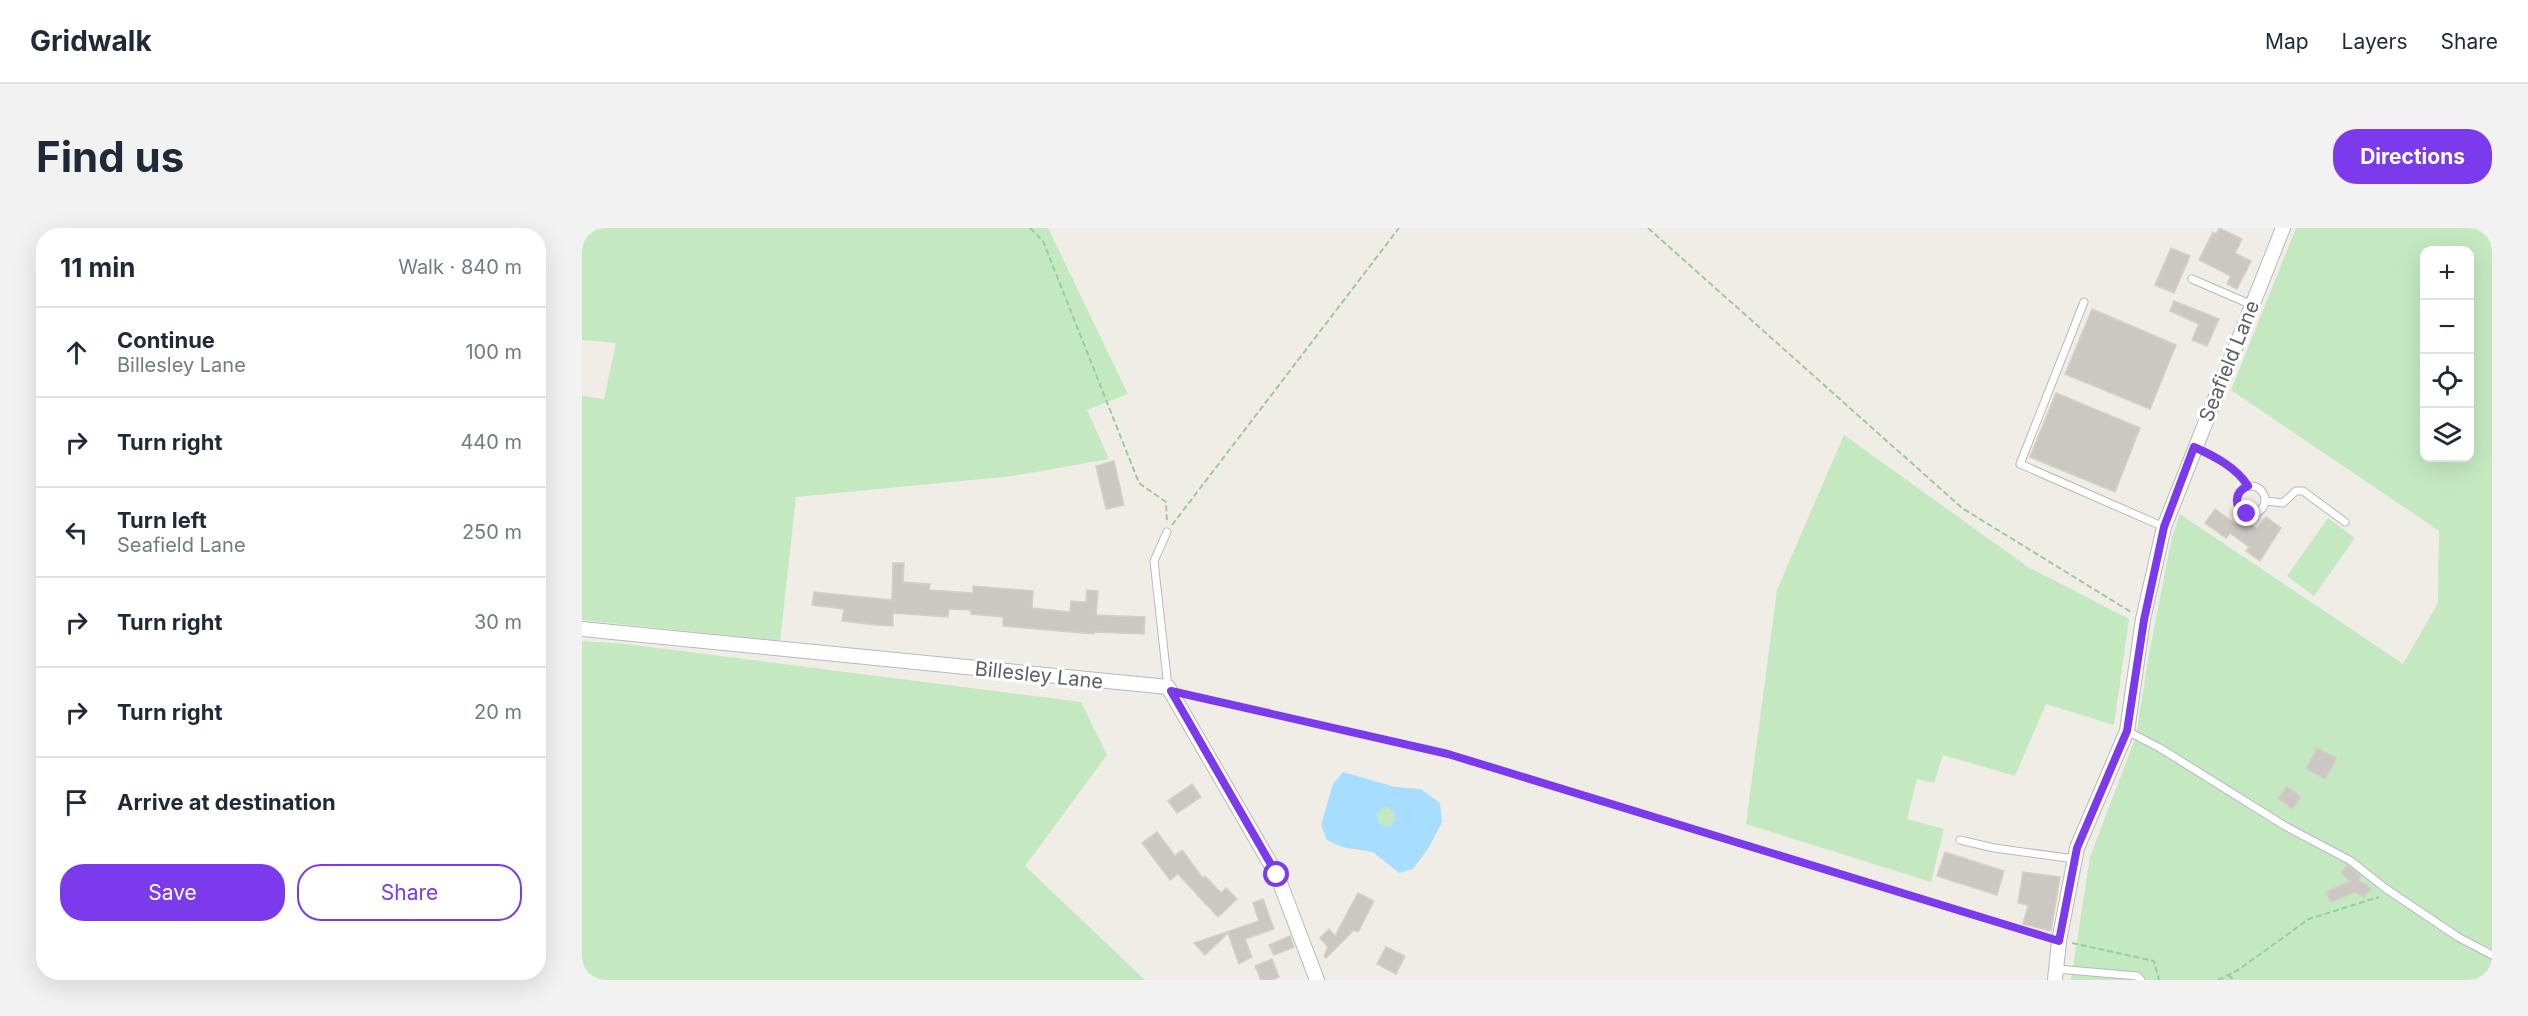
<!DOCTYPE html>
<html lang="en">
<head>
<meta charset="utf-8">
<style>
	body { margin:0; font-family:Inter,sans-serif; background:#f2f2f3; color:#1f2937 }
	.controls { position:absolute; right:18px; top:18px; display:grid; overflow:hidden; border-radius:12px; box-shadow:0 6px 24px #0002 }
	.controls button { width:54px; height:54px; display:grid; place-items:center; padding:0; border:0; border-bottom:2px solid #e0e1e3; background:#fff; color:#1f2937; font:30px sans-serif }
	.stop { position:absolute; width:18px; height:18px; margin:-14px; border:4px solid #7c3aed; border-radius:50%; background:#fff }
	.stop.end { background:#7c3aed; border-color:#fff; box-shadow:0 2px 6px #0008 }
	.list { margin:0; padding:0; list-style:none }
	h2 { display:flex; justify-content:space-between; align-items:center; height:78px; margin:0; padding:0 24px; font-size:26px }
	h2 small { font-size:20px; font-weight:400; color:#747a83 }
	.list li { display:grid; grid-template-columns:39px 1fr auto; gap:18px; align-items:center; box-sizing:border-box; height:90px; padding:0 24px; border-top:2px solid #e0e1e3 }
	.list b { display:block; font-size:22px; white-space:nowrap }
	.list p { margin:0; font-size:20px; white-space:nowrap; color:#747a83 }
	.list em { font-size:20px; font-style:normal; color:#747a83 }
	.actions { display:flex; gap:12px; padding:18px 24px }
	.actions a { flex:1; padding:14px 0; border:2px solid #7c3aed; border-radius:24px; text-align:center; font-size:21px; color:#7c3aed }
	.actions .main { background:#7c3aed; color:#fff }
	.icon { flex:none; width:33px; height:33px; fill:none; stroke:currentColor; stroke-width:2; stroke-linecap:round; stroke-linejoin:round }
	.map { position:relative; flex:none; width:1910px; height:752px; overflow:hidden; border-radius:24px }
	header { display:flex; align-items:center; gap:36px; box-sizing:border-box; height:84px; padding:0 30px; background:#fff; border-bottom:2px solid #e0e1e3 }
	header strong { font-size:28px }
	nav { display:flex; gap:33px; margin-inline-start:auto; font-size:21px }
	.intro { display:flex; align-items:center; justify-content:space-between; box-sizing:border-box; height:144px; padding:0 36px }
	h1 { margin:0; font-size:42px }
	.button { padding:15px 27px; border-radius:24px; background:#7c3aed; color:#fff; font-size:21px; font-weight:700 }
	main { display:flex; gap:36px; padding:0 36px }
	aside { flex:1; background:#fff; border-radius:24px; box-shadow:0 6px 24px #0002 }
	.map>svg:first-child { display:block }
	.green { fill:#c4e9c1; fill-rule:evenodd }
	.water { fill:#a7deff; fill-rule:evenodd }
	.building { fill:#cbc8c3; stroke:#d5cfc4; stroke-width:1.5 }
	.lines { fill:none; stroke-linecap:round; stroke-linejoin:round }
	.lane-casing { stroke:#b6b9bd; stroke-width:9 }
	.street-casing { stroke:#b6b9bd; stroke-width:16 }
	.path { stroke:#9acaa5; stroke-width:2; stroke-dasharray:6 3; stroke-linecap:butt }
	.lane { stroke:#fff; stroke-width:7 }
	.street { stroke:#fff; stroke-width:14 }
	.route { stroke:#7c3aed; stroke-width:8 }
	.labels { text-anchor:middle; dominant-baseline:central; stroke-width:6; stroke-linejoin:round; paint-order:stroke }
	.street-label { font-size:20px; fill:#5d6267; stroke:#fff }
</style>
</head>
<body>
<header>
<strong>Gridwalk</strong>
<nav><a>Map</a><a>Layers</a><a>Share</a></nav>
</header>
<div class="intro"><h1>Find us</h1><a class="button">Directions</a></div>
<main>
<aside>
<h2>11 min<small>Walk · 840 m</small></h2>
<ul class="list">
<li><svg class="icon" aria-label="ahead" viewBox="0 0 24 24"><path d="M12 20V5M6 11l6-6 6 6"/></svg><div><b>Continue</b><p>Billesley Lane</p></div><em>100 m</em></li>
<li><svg class="icon" aria-label="right" viewBox="0 0 24 24"><path d="M7 20v-9h11M14 6l5 5-5 5"/></svg><div><b>Turn right</b></div><em>440 m</em></li>
<li><svg class="icon" aria-label="left" viewBox="0 0 24 24"><path d="M17 20v-9H6M10 6l-5 5 5 5"/></svg><div><b>Turn left</b><p>Seafield Lane</p></div><em>250 m</em></li>
<li><svg class="icon" aria-label="right" viewBox="0 0 24 24"><path d="M7 20v-9h11M14 6l5 5-5 5"/></svg><div><b>Turn right</b></div><em>30 m</em></li>
<li><svg class="icon" aria-label="right" viewBox="0 0 24 24"><path d="M7 20v-9h11M14 6l5 5-5 5"/></svg><div><b>Turn right</b></div><em>20 m</em></li>
<li><svg class="icon" aria-label="arrive" viewBox="0 0 24 24"><path d="M6 21V4h12l-3 4 3 4H6"/></svg><div><b>Arrive at destination</b></div></li>
</ul>
<div class="actions"><a class="main">Save</a><a>Share</a></div>
</aside>
<div class="map">
<svg width="1910" height="752" viewBox="0 0 1910 752">
	<rect width="100%" height="100%" fill="#f0ede6"/>
	<!-- green -->
	<path class="green" d="M0,0H466L546,166L505,182L527,231L431,248L214,269L198,413L0,392V168L22,171L34,115L0,112Z
		M1714,0H1910V752H1489L1508,629L1554,508L1567,426L1590,309L1598,286L1821,436L1856,375L1857,303L1649,162ZM1842,22H1888V230H1842Z
		M1262,207L1446,339L1547,391L1532,497L1464,476L1433,548L1361,527L1352,555L1335,551L1325,591L1362,601L1349,654L1164,596L1195,362Z
		M1746,290L1773,310L1732,368L1705,348Z
		M0,413L44,416L499,474L525,527L443,638L563,752H0Z
		M803,578L812,584L813,592L807,599L797,595L795,585Z"/>
	<!-- water -->
	<path class="water" d="M761,544L813,559L839,561L858,575L860,594L847,619L831,641L817,645L791,624L760,619L745,612L739,597L751,556ZM803,578L812,584L813,592L807,599L797,595L795,586Z"/>
	<!-- building -->
	<path class="building" d="M1637,0L1660,11L1653,25L1669,33L1655,61L1645,56L1649,48L1617,32L1631,4L1634,6Z
		M1589,20L1608,28L1592,65L1573,57Z
		M1592,73L1637,91L1625,118L1610,112L1617,96L1588,83Z
		M1510,81L1594,117L1568,181L1483,146Z
		M1474,165L1558,200L1533,264L1448,229Z
		M532,233L542,277L524,281L514,238Z
		M1633,281L1655,297L1661,290L1675,301L1684,289L1699,300L1678,333L1664,323L1667,319L1648,305L1644,310L1623,295Z
		M311,335H322L321,354L348,356L347,362L391,365V358L451,363L450,380L488,384L489,373L504,374L505,362L516,363L514,387L563,389L562,406L512,404V406L421,398V389L389,386V382L367,381L366,389L311,385V398L294,397L260,393L262,381L230,377L232,364L310,372Z
		M1735,520L1755,530L1743,551L1724,541Z
		M610,556L619,569L595,585L586,573Z
		M1705,558L1719,569L1710,581L1696,570Z
		M575,604L593,628L600,622L621,650L623,648L639,665L644,660L655,671L636,689L596,646L588,652L560,615Z
		M1363,624L1422,643L1415,667L1355,648Z
		M1765,637L1779,648L1777,652L1790,661L1781,669L1773,664L1749,674L1744,664L1768,653L1759,645Z
		M1441,644L1478,649L1469,703L1441,696L1446,677L1436,675Z
		M776,665L792,673L776,704L772,702L744,730L742,728L746,719L738,710L747,701L753,708Z
		M681,671L692,701L663,711L670,729L657,736L646,705L623,727L612,715L677,693L671,675Z
		M708,708L712,719L692,727L687,717Z
		M804,719L823,728L814,746L795,736Z
		M690,731L697,749L690,752H679L673,738Z"/>
	<g class="lines">
		<defs>
			<path id="lane" d="M1610,51L1670,77
				M1502,74L1438,236L1582,299
				M1612,219C1632,228 1654,239 1666,258
				M1655 272a14 14 0 1 1 28 0a14 14 0 1 1-28 0Z
				M1684,273L1701,275L1714,263H1721L1763,294
				M585,304L572,333L586,459
				M1545,503L1578,520L1703,598L1769,633L1803,660L1876,709L1910,727
				M1378,612L1412,620L1493,631
				M1475,741L1555,748L1559,752"/>
			<path id="street" d="M0,401L586,459L695,647L735,752
				M1473,752L1477,713L1495,620L1545,503L1561,391L1582,299L1701,0"/>
		</defs>
		<!-- lane casing -->
		<use href="#lane" class="lane-casing"/>
		<!-- street casing -->
		<use href="#street" class="street-casing"/>
		<!-- path -->
		<path class="path" d="M448,0L461,13L557,255L584,274L585,295
			M1066,0L1380,280L1549,384
			M590,297L817,0
			M606,467L866,526L1464,709
			M1490,715L1572,733L1577,752
			M1646,747L1652,752
			M1636,752L1656,742L1727,691L1797,669"/>
		<!-- lane -->
		<use href="#lane" class="lane"/>
		<!-- street -->
		<use href="#street" class="street"/>
	</g>
	<g class="lines">
		<!-- route -->
		<path class="route" d="M695,647L589,463L866,526L1477,713L1495,620L1545,503L1562,392L1582,299L1612,219C1632,228 1654,239 1666,258C1652,264 1651,279 1665,286"/>
	</g>
	<g class="labels">
		<!-- street labels -->
		<g class="street-label">
			<text transform="translate(1647 133) rotate(-68)">Seafield Lane</text>
			<text transform="translate(457 447) rotate(6)">Billesley Lane</text>
		</g>
	</g>
</svg>
<div class="controls">
<button>+</button>
<button>−</button>
<button><svg class="icon" aria-label="locate" viewBox="0 0 24 24"><circle cx="12" cy="12" r="6"/><path d="M12 2v4M12 18v4M2 12h4M18 12h4"/></svg></button>
<button><svg class="icon" aria-label="layers" viewBox="0 0 24 24"><path d="M12 4l9 5-9 5-9-5zM3 14l9 5 9-5"/></svg></button>
</div>
<div class="stop" style="left:695px;top:647px"></div>
<div class="stop end" style="left:1665px;top:286px"></div>
</div>
</main>
</body>
</html>
